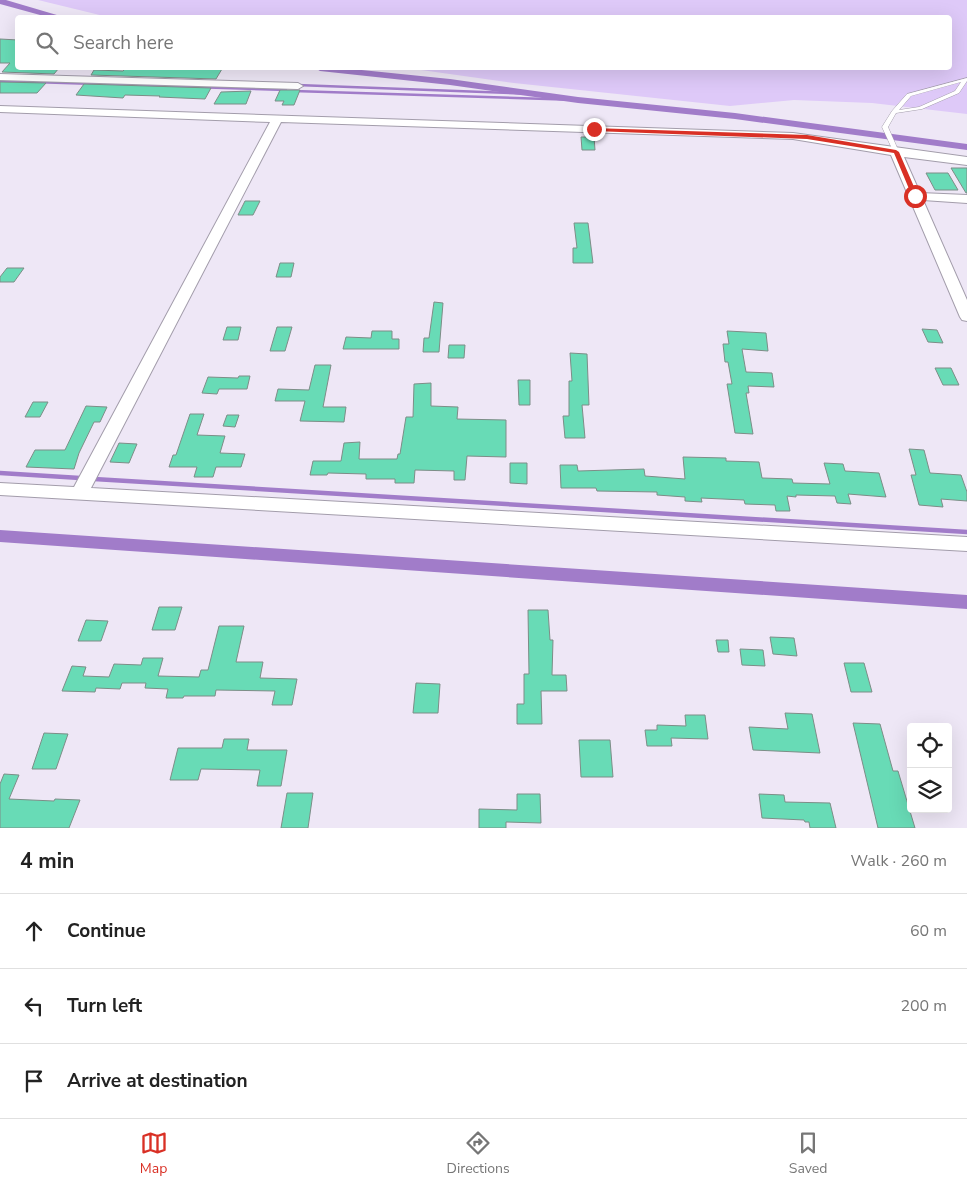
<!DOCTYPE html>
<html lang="en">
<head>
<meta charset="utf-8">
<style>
	body { margin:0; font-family:"Nunito Sans",sans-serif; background:#f6f6f6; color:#222 }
	.controls { position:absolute; right:15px; bottom:15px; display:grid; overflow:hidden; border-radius:5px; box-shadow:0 5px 20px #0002 }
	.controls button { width:45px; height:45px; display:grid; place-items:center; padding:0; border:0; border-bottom:1px solid #e0e0e0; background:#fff; color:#222; font:25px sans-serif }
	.stop { position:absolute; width:15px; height:15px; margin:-11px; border:4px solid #d93025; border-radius:50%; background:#fff }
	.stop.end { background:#d93025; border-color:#fff; box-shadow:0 1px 5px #0008 }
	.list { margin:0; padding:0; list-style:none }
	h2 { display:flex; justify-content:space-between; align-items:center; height:65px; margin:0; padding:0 20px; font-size:21px }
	h2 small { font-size:16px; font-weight:400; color:#767676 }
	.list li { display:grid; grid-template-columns:32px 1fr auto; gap:15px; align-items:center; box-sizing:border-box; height:75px; padding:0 20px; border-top:1px solid #e0e0e0 }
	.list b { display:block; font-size:19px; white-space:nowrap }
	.list em { font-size:16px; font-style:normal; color:#767676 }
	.icon { flex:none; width:28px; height:28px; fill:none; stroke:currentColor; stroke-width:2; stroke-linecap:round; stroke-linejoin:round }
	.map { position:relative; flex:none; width:967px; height:828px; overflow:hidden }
	.search { position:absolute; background:#fff; box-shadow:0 5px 20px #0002; left:15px; right:15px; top:15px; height:55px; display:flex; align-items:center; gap:12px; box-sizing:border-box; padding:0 18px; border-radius:5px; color:#767676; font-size:19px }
	.sheet { height:290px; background:#fff }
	nav { display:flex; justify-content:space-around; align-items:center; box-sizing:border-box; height:70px; border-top:1px solid #e0e0e0; background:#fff; font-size:14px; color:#767676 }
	nav a { display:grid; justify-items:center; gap:2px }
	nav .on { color:#d93025 }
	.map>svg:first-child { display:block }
	.green { fill:#dec9f8 }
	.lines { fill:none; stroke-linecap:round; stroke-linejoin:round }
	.stream-far1 { stroke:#a17cc9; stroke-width:2.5 }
	.stream { stroke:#a17cc9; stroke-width:4.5 }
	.canal { fill:#a17cc9; fill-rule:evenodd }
	.building { fill:#68dbb6; stroke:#7d8d87 }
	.service-casing { stroke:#a39dab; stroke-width:1 }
	.minor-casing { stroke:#a39dab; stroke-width:2 }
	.service { fill:#fff; fill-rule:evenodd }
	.minor { fill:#fff; fill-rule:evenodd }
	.route { fill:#d93025 }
</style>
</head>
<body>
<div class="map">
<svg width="967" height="828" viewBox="0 0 967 828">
	<rect width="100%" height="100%" fill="#eee7f6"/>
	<!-- green -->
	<path class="green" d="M38,0H967V114L872,103L794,100L730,106L514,83L407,68H950V18H112Z"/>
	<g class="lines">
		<!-- stream-far1 -->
		<path class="stream-far1" d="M0,81L286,90
			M297,85L534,94
			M294,91L578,100"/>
		<!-- stream -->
		<path class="stream" d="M0,473L80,478
			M94,479L967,532"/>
		<!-- canal -->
		<path class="canal" d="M0,0H6L67,18H51L0,4Z
			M315,68H342L450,79L578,97L735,113L967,144V150L735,119L578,103L450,85L320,71Z
			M0,530L967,595V609L0,542Z"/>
	</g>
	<!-- building -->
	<path class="building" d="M0,39L18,40V68H59L54,74L2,72L10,63H0Z
		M126,68H203L222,69L216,79L91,75L94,70L123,71Z
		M0,82L46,83L37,93H0Z
		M84,84L211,88L205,99L159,97L160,96L125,95L123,98L76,95Z
		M280,90H300L294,105H282L284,101H275Z
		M251,91L246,104H214L221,92Z
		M581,137H594L595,150H582Z
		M951,168H967V193H966Z
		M926,173H948L958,190H935Z
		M245,201H260L253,215H238Z
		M574,223H588L593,263H573V248H577Z
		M280,263H294L291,277H276Z
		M7,268H24L14,282H0V277Z
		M434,302L443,303L439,352H423L424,338H429Z
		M227,327H241L238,340H223Z
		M277,327H292L285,351H270Z
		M922,329L937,330L943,343L928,342Z
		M372,331H392V339H399V349H343L346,337L371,338Z
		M727,331L766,333L768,351L742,349L746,372L772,373L774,387L748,386L749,393H746L753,434L735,433L727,384H732L728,362H725L723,344H729Z
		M449,345H465L464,358H448Z
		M570,353L587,354L589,405H582L585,438H565L563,416H569V381H572Z
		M315,365H331L323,407H346L344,422L300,421L305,401H275L278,389L309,390Z
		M935,368H951L959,385H943Z
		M239,376H250L247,389H219L217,394L202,393L208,377L238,378Z
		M518,380H530V405H519Z
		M431,383V406L458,407L457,419L506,420V457L467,456L465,480H454V471L415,470L414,483H395V479H366V474L328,473L327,475H310L313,461H341L344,443L360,442L359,459H397L398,454H400L406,417H413L414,384Z
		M33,402H48L40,417H25Z
		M86,406L107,407L100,422H94L79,453L74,469L26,467L35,450H65Z
		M190,414H204L197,435L225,436L220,453L245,454L241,467H216L213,477H194L197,467H169L173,455H176Z
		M227,415H239L235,427L223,426Z
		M119,443L137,444L129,463L110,462Z
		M909,449L924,450L930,473L961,475L967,492V501L941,499L943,507L919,505L911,475H916Z
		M683,457L726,458V461L759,462L762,478L792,479L793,483L830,484L824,463L843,464L845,471L879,473L886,497L848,494L851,504L837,503L835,496L796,495V497L787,496L790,511H776L775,505L745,504L744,500L701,498L702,502L685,501V497L657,495V492L597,491L596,488H561L560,465H577L578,471L644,469L645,476L685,479Z
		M510,463H527V484L510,483Z
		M159,607H182L175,630H152Z
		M528,610H548L550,640H553L552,675H566L567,691H541L542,724H517V704H524V674H529Z
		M86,620L108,621L101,641H78Z
		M219,626H244L236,662H263L260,678L297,679L292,705H272L275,691L216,690L215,696H184L183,698H166L168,689L145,688L146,683H122L120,689L96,688L95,692L62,691L72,666L86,667L83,676L109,677L114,664L141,665L143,658H163L158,676L199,677L201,670H208Z
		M770,637L794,638L797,656L773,654Z
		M716,640H728L729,652H718Z
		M740,649L763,650L765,666L742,665Z
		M844,663H864L872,692H851Z
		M416,683L440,684L438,713H413Z
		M785,713L812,714L820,753L753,750L749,727L788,729Z
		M685,715H705L708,739L671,738L672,746H647L645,730H657V725L686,726Z
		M853,723L880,724L893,771H898L915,828H878Z
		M44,733L68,734L56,769H32Z
		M224,739H249L247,750H287L281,786H257L260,770L201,769L198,780H170L178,748H222Z
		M579,740H610L613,777H581Z
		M4,774L19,775L9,799L54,801L55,799L80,800L69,828H0V784Z
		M287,793H313L308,828H281Z
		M517,794H540L541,823L506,822V828H479V809L517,810Z
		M759,794L784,795L785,802L830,803L836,828H810L809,822H805L804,820L762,818Z"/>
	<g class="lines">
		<defs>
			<path id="service" d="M967,78V81L959,93L922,109L896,113L888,127L899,152L894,153L882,127L892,111L907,94ZM961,82L955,91L919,107L899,110L911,96Z"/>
			<path id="minor" d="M0,74L298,83L303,86L298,89L0,80Z
				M0,106L793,133L967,157V165L904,157L920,193L967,195V203L923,200L967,300V321L962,320L960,317L891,155L793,139L281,122L91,488L967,537V551L0,495V483L74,487L270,122L0,112Z"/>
		</defs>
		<!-- service casing -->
		<use href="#service" class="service-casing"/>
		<!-- minor casing -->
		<use href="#minor" class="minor-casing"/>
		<!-- service -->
		<use href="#service" class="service"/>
		<!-- minor -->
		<use href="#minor" class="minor"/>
	</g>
	<!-- route -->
	<path class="route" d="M592,128L807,135L896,150L899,152L918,196L915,198L912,196L894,153L807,139L594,131Z"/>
</svg>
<div class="controls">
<button><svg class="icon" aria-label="locate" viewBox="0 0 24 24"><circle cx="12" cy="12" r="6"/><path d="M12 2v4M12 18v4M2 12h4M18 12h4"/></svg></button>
<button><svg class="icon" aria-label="layers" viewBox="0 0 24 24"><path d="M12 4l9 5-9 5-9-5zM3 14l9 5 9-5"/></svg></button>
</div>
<div class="stop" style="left:915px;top:196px"></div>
<div class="stop end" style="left:594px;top:129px"></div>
<div class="search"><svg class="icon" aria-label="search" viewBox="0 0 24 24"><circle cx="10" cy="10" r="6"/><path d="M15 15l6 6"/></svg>Search here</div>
</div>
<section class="sheet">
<h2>4 min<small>Walk · 260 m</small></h2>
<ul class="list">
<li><svg class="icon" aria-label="ahead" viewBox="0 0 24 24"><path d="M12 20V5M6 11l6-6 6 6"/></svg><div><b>Continue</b></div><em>60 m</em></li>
<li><svg class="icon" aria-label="left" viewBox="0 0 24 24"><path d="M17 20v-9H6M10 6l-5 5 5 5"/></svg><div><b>Turn left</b></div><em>200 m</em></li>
<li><svg class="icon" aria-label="arrive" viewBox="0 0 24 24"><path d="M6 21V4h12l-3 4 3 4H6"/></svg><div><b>Arrive at destination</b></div></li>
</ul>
</section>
<nav>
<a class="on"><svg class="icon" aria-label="map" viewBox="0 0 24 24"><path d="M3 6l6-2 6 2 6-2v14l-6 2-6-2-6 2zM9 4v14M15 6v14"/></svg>Map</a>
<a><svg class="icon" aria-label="directions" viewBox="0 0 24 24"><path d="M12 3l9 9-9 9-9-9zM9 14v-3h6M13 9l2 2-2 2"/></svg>Directions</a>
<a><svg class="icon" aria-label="saved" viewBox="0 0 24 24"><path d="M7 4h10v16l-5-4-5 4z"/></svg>Saved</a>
</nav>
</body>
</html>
